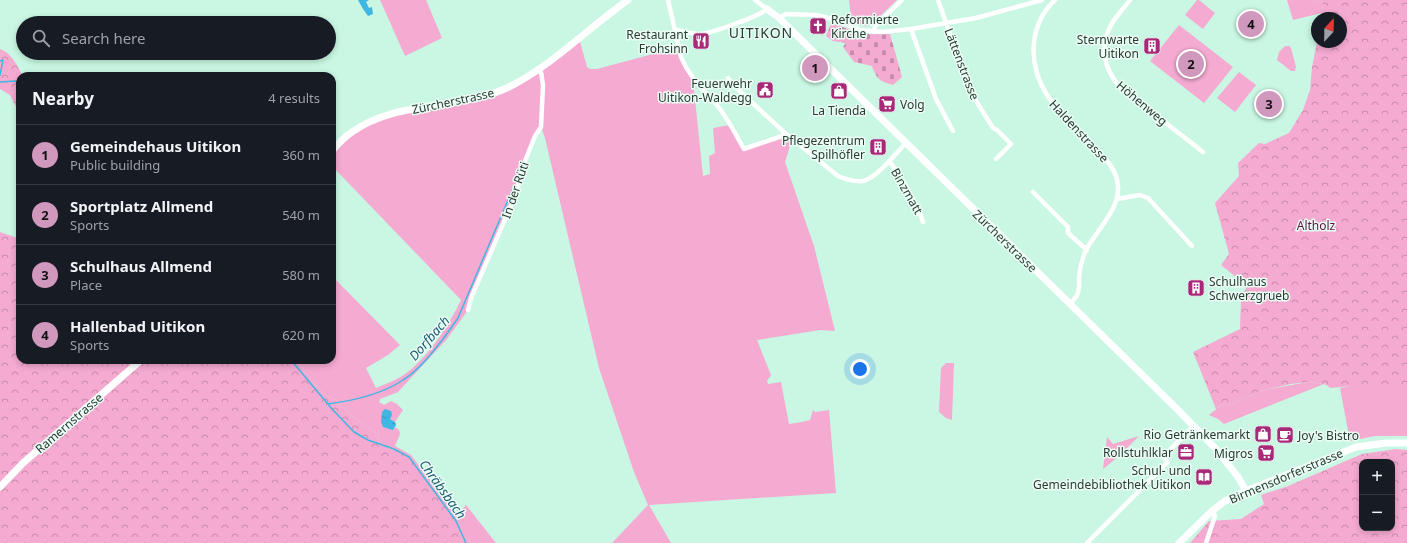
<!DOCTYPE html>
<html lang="en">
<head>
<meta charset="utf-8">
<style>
  :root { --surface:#171b24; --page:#242831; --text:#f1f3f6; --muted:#9ea1a6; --line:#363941; --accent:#d098bd }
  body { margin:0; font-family:"Noto Sans",sans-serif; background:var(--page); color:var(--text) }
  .controls { position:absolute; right:12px; bottom:12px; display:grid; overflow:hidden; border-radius:8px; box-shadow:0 2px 6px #0003 }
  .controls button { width:36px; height:36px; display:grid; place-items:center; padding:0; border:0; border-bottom:1px solid var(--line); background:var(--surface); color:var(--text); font:20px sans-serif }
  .compass { position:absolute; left:1311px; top:12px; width:36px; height:36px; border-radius:50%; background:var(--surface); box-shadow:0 2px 6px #0003; rotate:22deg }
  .you { position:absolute; left:860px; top:369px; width:14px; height:14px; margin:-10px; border:3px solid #fff; border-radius:50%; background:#1a73e8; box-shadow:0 0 0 6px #1a73e833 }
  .badge { display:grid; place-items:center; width:26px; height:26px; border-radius:50%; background:var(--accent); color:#111; font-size:13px; font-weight:700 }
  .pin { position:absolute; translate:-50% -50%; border:2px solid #fff; box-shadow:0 1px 4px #0006 }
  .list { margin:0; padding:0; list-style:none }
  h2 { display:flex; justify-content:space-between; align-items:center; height:52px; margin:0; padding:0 16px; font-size:17px }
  h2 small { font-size:13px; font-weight:400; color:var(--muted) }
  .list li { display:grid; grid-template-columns:26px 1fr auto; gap:12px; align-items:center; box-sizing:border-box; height:60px; padding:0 16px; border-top:1px solid var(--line) }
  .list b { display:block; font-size:15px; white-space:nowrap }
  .list p { margin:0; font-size:13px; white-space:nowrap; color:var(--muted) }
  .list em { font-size:13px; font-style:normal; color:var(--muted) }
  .icon { flex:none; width:22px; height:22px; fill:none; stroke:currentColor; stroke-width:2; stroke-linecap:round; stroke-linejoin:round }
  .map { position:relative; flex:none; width:1407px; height:543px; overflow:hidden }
  .search { position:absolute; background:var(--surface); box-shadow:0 2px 6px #0003; left:16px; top:16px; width:320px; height:44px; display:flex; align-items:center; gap:10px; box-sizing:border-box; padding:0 14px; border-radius:22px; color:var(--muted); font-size:15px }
  .panel { position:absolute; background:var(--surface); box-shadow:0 2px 6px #0003; left:16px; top:72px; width:320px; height:292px; border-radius:12px }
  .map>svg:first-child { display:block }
  .green { fill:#f5aad1 }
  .forest { fill:url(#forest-crowns); fill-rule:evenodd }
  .cemetery { fill:url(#cemetery-stones) }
  .water { fill:url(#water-ripples) }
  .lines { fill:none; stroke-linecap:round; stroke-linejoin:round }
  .stream { stroke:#3fb7e3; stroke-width:1.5 }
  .street { stroke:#fff; stroke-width:4.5 }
  .secondary { stroke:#fff; stroke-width:7 }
  .labels { text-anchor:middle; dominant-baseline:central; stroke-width:3; stroke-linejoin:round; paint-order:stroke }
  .poi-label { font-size:12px; fill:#293b34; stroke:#ebfdf5; text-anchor:end }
  .street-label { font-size:12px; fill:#293b34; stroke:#ebfdf5 }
  .park-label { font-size:12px; fill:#58143e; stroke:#ebfdf5 }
  .water-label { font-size:13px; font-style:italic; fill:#1b5a71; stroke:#ebfdf5 }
  .quarter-label { font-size:14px; letter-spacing:1px; fill:#293b34; stroke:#ebfdf5 }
</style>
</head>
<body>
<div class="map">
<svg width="1407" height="543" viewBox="0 0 1407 543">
  <defs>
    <pattern id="forest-crowns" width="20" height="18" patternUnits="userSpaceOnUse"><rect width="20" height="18" fill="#f5aad1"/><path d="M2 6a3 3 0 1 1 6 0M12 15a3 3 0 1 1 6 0" fill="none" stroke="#c68caa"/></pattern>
    <pattern id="cemetery-stones" width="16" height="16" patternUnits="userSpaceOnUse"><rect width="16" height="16" fill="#f5aad1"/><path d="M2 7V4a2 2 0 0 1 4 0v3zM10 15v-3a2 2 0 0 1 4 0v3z" fill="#c68caa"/></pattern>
    <pattern id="water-ripples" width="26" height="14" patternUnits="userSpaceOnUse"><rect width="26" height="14" fill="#3fb7e3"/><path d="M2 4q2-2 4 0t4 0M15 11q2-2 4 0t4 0" fill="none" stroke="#3596b9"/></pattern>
  </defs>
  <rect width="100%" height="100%" fill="#c9f7e3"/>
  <!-- green -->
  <path class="green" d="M380 0H426L442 38 405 56Z
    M849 0H897L872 24 866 26 850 21 851 17Z
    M1197 0H1199L1215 13 1203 29 1185 15Z
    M1287 0H1315L1323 4 1322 13 1293 20Z
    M1179 25 1233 67 1204 103 1150 61Z
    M579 38 587 67 590 69H597L679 47 693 80 703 176 710 174 709 156 715 153 713 128 730 125 744 148 785 133 792 139 785 162 814 246 835 331 820 330 757 340 771 375 767 381 768 384 781 382 789 424 802 422 810 420 813 410 815 412 829 410 836 493 649 505 671 543H612L648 505 634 472 599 368 545 138 541 127 519 176 518 187 468 310 447 339 398 392 380 399 379 402 384 405 391 401 397 404 403 410 395 422 390 419 385 409 393 430 395 427 399 430 400 434 395 446 411 455 457 515 466 505 496 543H466L456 521 394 449 378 444 379 435 349 414 335 399 329 397 322 392 296 360H332V276L400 345 388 355 366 368 376 388C385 384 394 381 402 376 426 361 449 325 461 300L332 166V151L374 119 479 98 510 86Z
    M1285 46H1289L1291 48 1296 67 1295 71H1291L1277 60 1279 52Z
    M1239 72 1256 85 1235 112 1217 98Z
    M946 363H954L952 420 946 418 939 412 941 368Z
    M1308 382 1324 384 1224 424 1218 419 1209 415 1224 403 1227 406 1264 390Z
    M1350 386H1407V436H1375L1350 441 1340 388Z
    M1139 436 1118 457 1103 469 1107 437 1113 444Z"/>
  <!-- forest -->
  <path class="forest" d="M1315 0H1407V386H1350L1331 388 1324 384 1308 382 1291 384 1264 390 1227 406 1224 403 1216 409 1193 352 1240 329 1241 300 1247 286 1221 265 1229 254 1215 203 1239 176 1238 163 1259 143 1265 144 1289 133 1303 110 1310 90 1312 67 1317 42H1341V18H1321L1323 4Z
    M0 49C12 53 17 66 23 76H20V115L10 95 0 89Z
    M0 232 20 239V360H296L322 392 329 397 335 399 349 414 379 435 378 444 403 453 414 463 456 521 466 543H0Z
    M1396 449 1407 450V543H1190L1209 521 1241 519 1264 504 1261 495 1288 486 1362 454ZM1362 462H1392V528H1362Z"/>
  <!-- cemetery -->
  <path class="cemetery" d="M831 24H835L861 34H890L902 77 893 85C880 81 877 80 872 66L854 62 843 47 846 43 833 41 826 36Z"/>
  <!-- water -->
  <path class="water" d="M358 0H369L366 2 369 8 372 7 373 14 368 16 363 9Z
    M385 409 391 411 392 415 390 419 395 422 396 425 393 430 383 427 381 422 382 412Z"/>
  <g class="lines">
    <!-- stream -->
    <path class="stream" d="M0 61 3 60 0 75
      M0 82 16 81 20 91
      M291 360 332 409 354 432 368 440 394 449 409 457 456 521 466 543
      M327 404C352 401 382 394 403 380 422 369 445 337 458 318L514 186"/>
    <!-- street -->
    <path class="street" d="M668 0 681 57C690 79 706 92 720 109 729 121 736 135 744 149L782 136 785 133
      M938 0 965 77 973 96 993 128 997 130 1011 144 996 159
      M1055 0C1043 11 1036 26 1034 42 1029 90 1065 117 1095 148 1106 159 1117 170 1118 186 1120 209 1096 231 1086 250 1082 259 1080 267 1079 277 1079 282 1080 289 1077 295 1076 298 1072 301 1070 304
      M1130 0C1124 8 1116 16 1111 25 1099 47 1104 70 1121 88L1203 152
      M779 18 786 14 816 15 832 19 860 30 883 32 911 29 976 18 1042 0
      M911 29 936 99 953 131
      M676 30C684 31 692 34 700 34 712 33 760 16 767 9L755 0
      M874 32 875 26 902 0
      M728 78 732 84 785 133 838 176C845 179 855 182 863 181 878 177 895 154 906 143
      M889 161C900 174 918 205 923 222
      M1033 192 1068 227V233L1087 250
      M1117 199 1140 195 1148 198 1192 246
      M468 310 471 298 512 203 518 187 519 176 535 136 541 127 543 85 541 72 538 68
      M1087 543 1168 462 1163 457 1193 426
      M1206 543 1215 516 1212 511"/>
    <!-- secondary -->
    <path class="secondary" d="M767 9 779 18 1175 407 1216 449 1238 477 1246 491
      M332 151C338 144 344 137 352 132 398 99 461 111 511 86 554 64 589 27 628 0
      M0 487 23 463 141 360
      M1179 543 1212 511 1225 501 1246 491 1356 447 1386 443H1407"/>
  </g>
  <!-- icons -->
  <defs>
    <symbol id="church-square" viewBox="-11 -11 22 22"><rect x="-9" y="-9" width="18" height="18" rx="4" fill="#a82978" stroke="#ebfdf5"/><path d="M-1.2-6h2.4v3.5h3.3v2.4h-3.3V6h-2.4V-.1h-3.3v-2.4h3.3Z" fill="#fff"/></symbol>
    <symbol id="restaurant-square" viewBox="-11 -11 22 22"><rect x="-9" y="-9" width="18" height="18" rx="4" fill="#a82978" stroke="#ebfdf5"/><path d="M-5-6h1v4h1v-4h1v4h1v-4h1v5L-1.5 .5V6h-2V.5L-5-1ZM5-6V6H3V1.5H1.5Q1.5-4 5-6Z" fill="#fff"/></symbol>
    <symbol id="building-square" viewBox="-11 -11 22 22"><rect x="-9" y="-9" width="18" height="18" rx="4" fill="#a82978" stroke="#ebfdf5"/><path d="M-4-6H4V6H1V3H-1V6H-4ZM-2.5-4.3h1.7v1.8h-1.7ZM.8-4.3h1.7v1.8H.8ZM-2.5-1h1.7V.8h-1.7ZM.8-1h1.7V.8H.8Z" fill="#fff"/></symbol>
    <symbol id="civic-square" viewBox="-11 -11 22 22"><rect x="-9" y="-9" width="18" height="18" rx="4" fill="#a82978" stroke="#ebfdf5"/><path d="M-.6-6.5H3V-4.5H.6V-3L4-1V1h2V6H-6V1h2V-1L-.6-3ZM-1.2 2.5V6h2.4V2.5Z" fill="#fff"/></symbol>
    <symbol id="shop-square" viewBox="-11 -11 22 22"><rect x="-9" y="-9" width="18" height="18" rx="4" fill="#a82978" stroke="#ebfdf5"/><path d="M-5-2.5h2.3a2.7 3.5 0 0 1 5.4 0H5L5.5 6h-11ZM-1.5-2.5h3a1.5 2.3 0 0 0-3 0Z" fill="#fff"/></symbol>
    <symbol id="supermarket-square" viewBox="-11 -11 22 22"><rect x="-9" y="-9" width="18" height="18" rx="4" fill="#a82978" stroke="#ebfdf5"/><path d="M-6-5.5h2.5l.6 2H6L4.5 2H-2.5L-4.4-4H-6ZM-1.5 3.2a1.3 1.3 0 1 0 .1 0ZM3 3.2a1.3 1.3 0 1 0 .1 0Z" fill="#fff"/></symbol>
    <symbol id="cafe-square" viewBox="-11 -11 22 22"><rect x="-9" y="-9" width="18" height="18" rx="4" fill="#a82978" stroke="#ebfdf5"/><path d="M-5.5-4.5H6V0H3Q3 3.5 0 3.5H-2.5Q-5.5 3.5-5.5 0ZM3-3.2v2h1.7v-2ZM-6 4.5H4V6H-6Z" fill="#fff"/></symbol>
    <symbol id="office-square" viewBox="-11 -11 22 22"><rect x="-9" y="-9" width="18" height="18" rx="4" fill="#a82978" stroke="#ebfdf5"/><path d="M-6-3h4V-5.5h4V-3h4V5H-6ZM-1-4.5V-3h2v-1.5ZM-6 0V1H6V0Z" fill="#fff"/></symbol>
    <symbol id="library-square" viewBox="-11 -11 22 22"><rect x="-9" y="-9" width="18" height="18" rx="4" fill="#a82978" stroke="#ebfdf5"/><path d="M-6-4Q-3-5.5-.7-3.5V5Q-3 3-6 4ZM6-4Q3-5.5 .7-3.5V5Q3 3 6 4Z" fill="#fff"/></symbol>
  </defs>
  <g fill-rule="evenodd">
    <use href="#church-square" x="808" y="16" width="20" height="20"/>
    <use href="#restaurant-square" x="691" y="31" width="20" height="20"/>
    <use href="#building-square" x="1142" y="36" width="20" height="20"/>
    <use href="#civic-square" x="755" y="80" width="20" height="20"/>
    <use href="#shop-square" x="829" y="81" width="20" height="20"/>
    <use href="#supermarket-square" x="877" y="94" width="20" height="20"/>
    <use href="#building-square" x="868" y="137" width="20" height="20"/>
    <use href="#building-square" x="1186" y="278" width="20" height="20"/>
    <use href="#shop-square" x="1253" y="424" width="20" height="20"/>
    <use href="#cafe-square" x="1275" y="425" width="20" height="20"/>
    <use href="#office-square" x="1176" y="442" width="20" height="20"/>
    <use href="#supermarket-square" x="1256" y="443" width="20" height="20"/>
    <use href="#library-square" x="1194" y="467" width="20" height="20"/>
  </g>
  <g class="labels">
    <!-- poi labels -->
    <g class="poi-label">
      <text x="831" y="19" text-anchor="start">Reformierte<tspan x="831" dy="14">Kirche</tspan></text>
      <text x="688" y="34">Restaurant<tspan x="688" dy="14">Frohsinn</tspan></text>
      <text x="1139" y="39">Sternwarte<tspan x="1139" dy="14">Uitikon</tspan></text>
      <text x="752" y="83">Feuerwehr<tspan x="752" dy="14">Uitikon-Waldegg</tspan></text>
      <text x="900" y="104" text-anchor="start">Volg</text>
      <text x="839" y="110" text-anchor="middle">La Tienda</text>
      <text x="865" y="140">Pflegezentrum<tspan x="865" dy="14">Spilhöfler</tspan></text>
      <text x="1209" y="281" text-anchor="start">Schulhaus<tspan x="1209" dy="14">Schwerzgrueb</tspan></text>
      <text x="1250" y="434">Rio Getränkemarkt</text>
      <text x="1298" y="435" text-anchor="start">Joy's Bistro</text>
      <text x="1173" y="452">Rollstuhlklar</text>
      <text x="1253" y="453">Migros</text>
      <text x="1191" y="470">Schul- und<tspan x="1191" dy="14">Gemeindebibliothek Uitikon</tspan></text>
    </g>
    <!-- street labels -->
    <g class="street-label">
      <text transform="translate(962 64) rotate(69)">Lättenstrasse</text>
      <text transform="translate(453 101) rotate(-12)">Zürcherstrasse</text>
      <text transform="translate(1142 103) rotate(40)">Höhenweg</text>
      <text transform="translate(1079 131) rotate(47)">Haldenstrasse</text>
      <text transform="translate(515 190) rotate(-71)">In der Rüti</text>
      <text transform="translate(907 191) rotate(60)">Binzmatt</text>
      <text transform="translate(1005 241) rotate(44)">Zürcherstrasse</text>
      <text transform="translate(69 423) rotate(-41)">Ramernstrasse</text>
      <text transform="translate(1286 476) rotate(-23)">Birmensdorferstrasse</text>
    </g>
    <!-- park labels -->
    <g class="park-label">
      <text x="1316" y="225">Altholz</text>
    </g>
    <!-- water labels -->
    <g class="water-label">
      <text transform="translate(429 338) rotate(-49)">Dorfbach</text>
      <text transform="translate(443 489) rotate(54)">Chräbsbach</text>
    </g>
    <!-- quarter labels -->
    <g class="quarter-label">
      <text x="761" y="32">UITIKON</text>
    </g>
  </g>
</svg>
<div class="controls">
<button>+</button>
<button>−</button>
</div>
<svg class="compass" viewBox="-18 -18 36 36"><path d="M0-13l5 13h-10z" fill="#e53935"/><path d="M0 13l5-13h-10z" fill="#9ea1a6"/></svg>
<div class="you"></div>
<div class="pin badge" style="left:815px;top:68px">1</div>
<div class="pin badge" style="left:1191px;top:64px">2</div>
<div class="pin badge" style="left:1269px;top:104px">3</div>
<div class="pin badge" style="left:1251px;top:24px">4</div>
<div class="search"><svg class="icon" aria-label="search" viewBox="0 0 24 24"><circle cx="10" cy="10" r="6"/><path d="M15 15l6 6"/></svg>Search here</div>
<section class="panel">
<h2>Nearby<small>4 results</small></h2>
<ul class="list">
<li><span class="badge">1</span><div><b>Gemeindehaus Uitikon</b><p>Public building</p></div><em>360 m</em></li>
<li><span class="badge">2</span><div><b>Sportplatz Allmend</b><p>Sports</p></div><em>540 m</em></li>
<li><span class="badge">3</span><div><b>Schulhaus Allmend</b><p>Place</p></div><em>580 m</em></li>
<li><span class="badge">4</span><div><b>Hallenbad Uitikon</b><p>Sports</p></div><em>620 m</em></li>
</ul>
</section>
</div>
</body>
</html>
